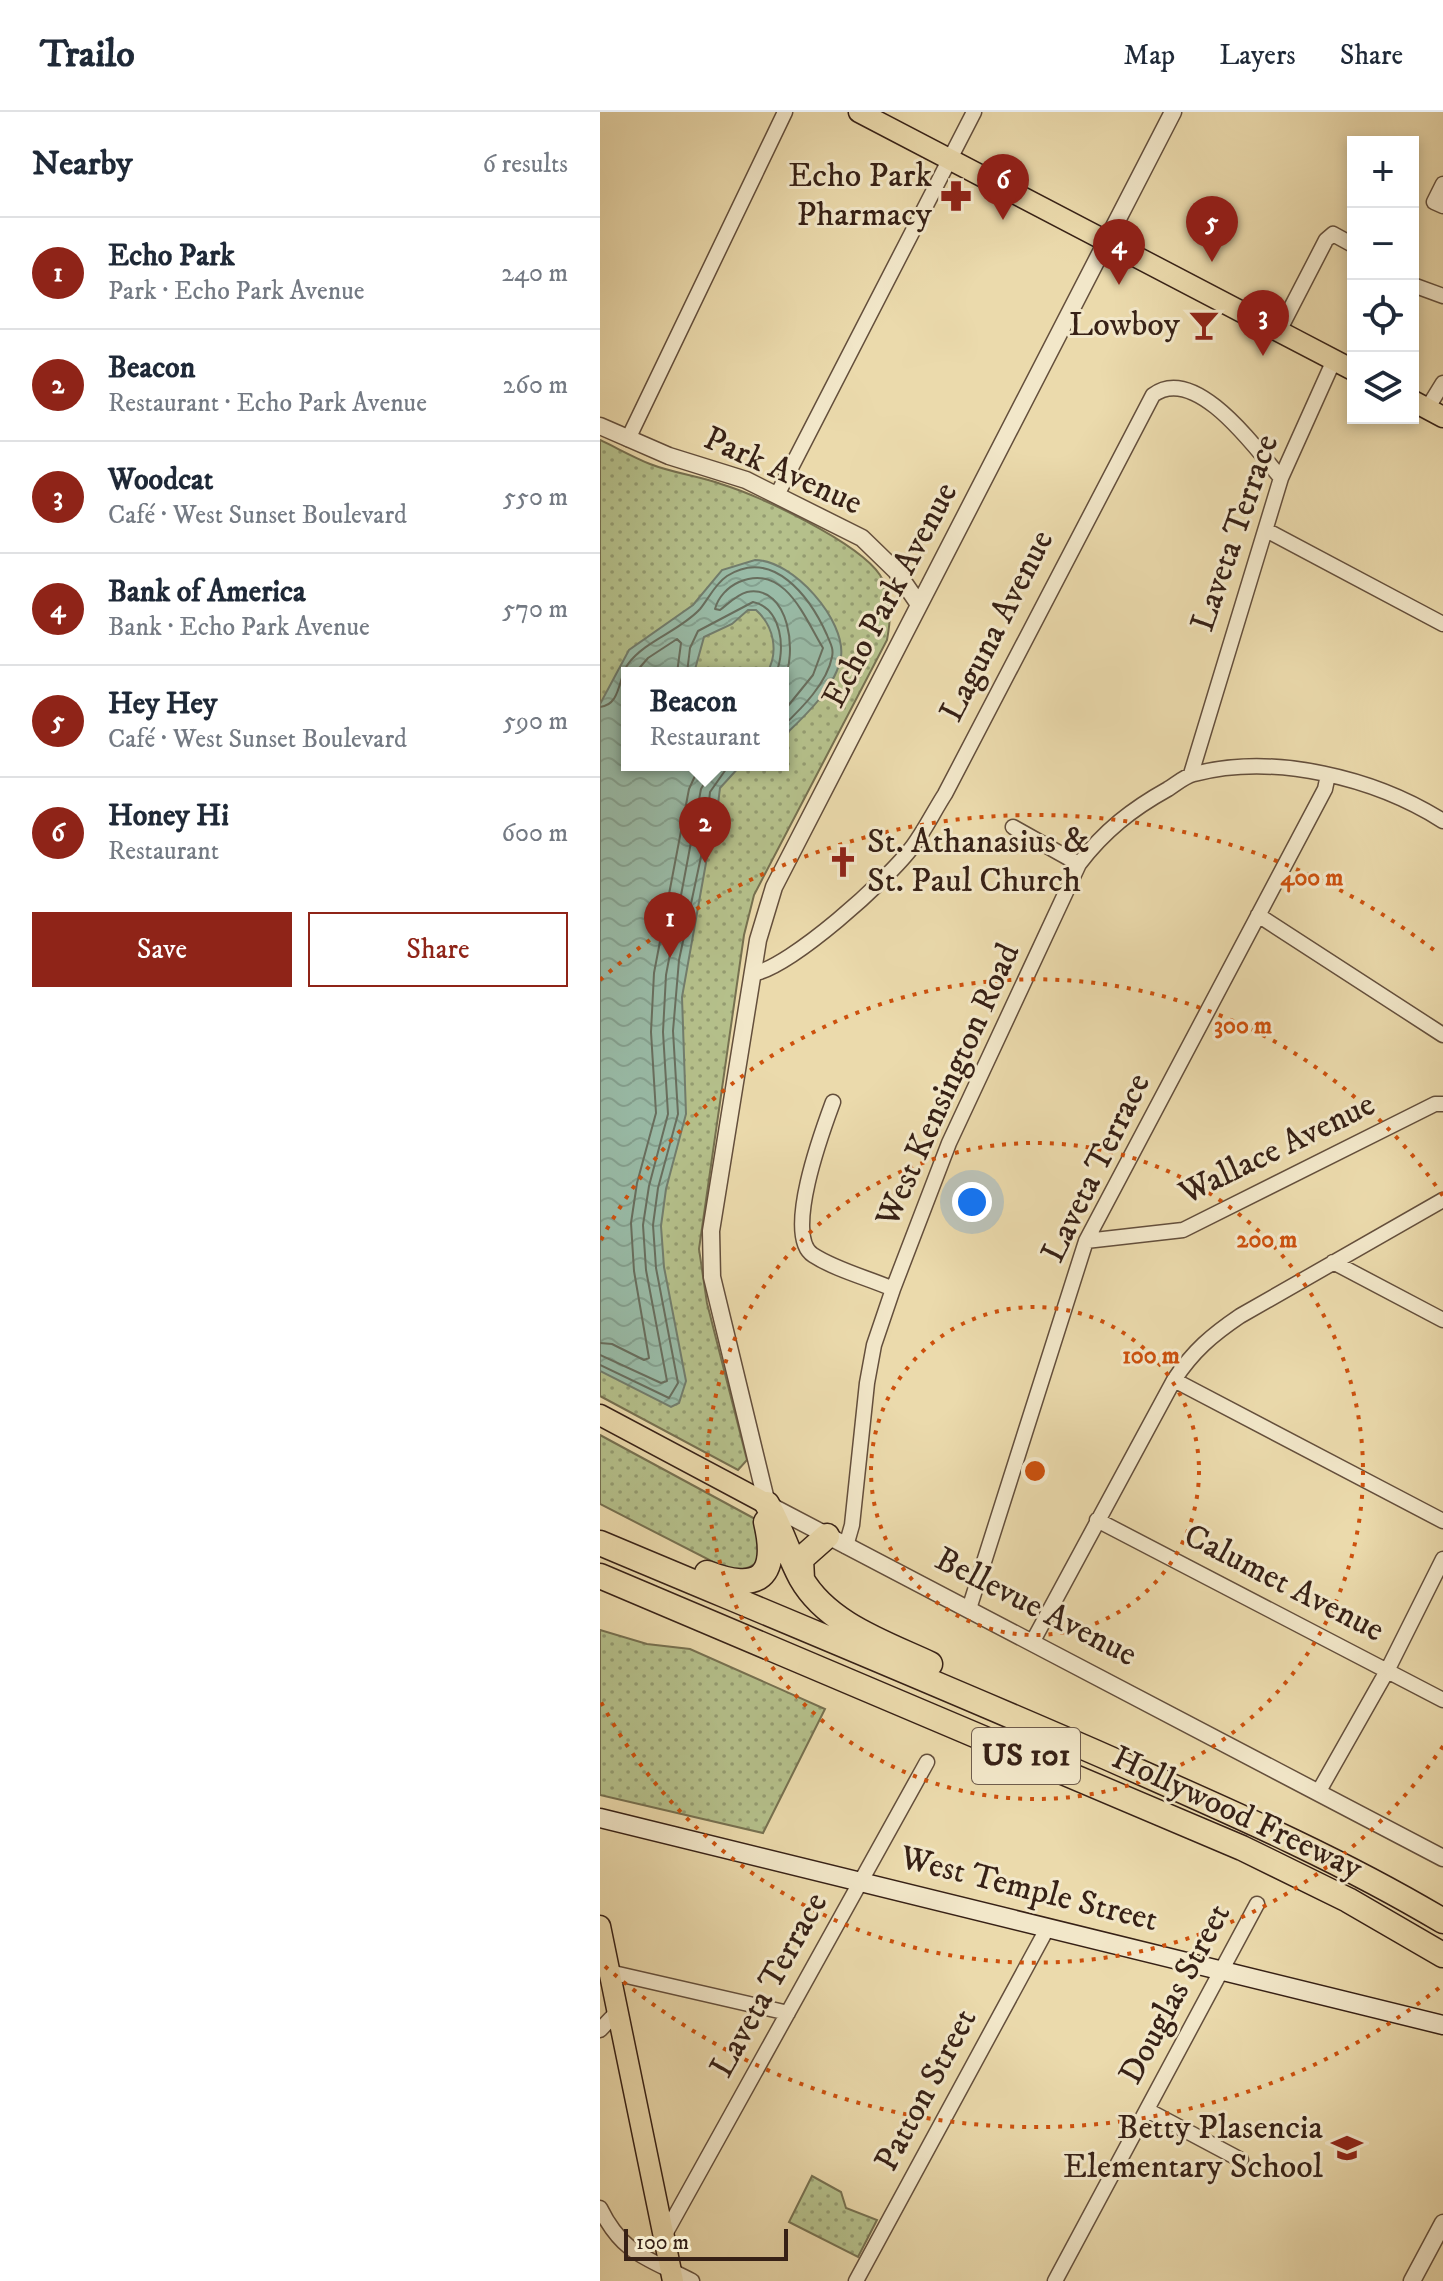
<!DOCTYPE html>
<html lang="en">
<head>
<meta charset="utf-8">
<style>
  :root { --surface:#fff; --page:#f6f6f7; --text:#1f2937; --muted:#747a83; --line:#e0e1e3; --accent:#8f2418 }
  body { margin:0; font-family:"IM FELL DW Pica",serif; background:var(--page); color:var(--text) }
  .controls { position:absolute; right:24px; top:24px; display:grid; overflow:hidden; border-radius:0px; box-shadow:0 4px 12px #0003 }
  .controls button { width:72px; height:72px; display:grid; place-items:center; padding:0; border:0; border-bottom:2px solid var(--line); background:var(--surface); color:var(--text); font:40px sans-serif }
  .scale { position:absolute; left:24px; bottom:20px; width:164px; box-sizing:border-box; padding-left:8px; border:4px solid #372116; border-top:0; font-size:22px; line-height:28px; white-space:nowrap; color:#372116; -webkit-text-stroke:6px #f2e7c9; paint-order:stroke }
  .you { position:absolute; left:372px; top:1090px; width:28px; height:28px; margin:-20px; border:6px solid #fff; border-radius:50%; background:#1a73e8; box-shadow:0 0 0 12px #1a73e833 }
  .badge { display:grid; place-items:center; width:52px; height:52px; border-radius:50%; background:var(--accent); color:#fff; font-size:26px; font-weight:700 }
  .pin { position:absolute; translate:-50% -66px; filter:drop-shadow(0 2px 4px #0008) }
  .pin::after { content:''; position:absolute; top:42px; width:28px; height:24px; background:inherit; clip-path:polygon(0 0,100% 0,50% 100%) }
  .popup { position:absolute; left:21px; top:555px; width:168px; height:104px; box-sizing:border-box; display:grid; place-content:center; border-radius:0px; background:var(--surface); filter:drop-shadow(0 2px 6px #0005); font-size:26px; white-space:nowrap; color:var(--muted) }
  .popup b { font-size:30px; color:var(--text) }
  .popup::after { content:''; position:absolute; left:50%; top:100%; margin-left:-16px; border:16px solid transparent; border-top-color:var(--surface) }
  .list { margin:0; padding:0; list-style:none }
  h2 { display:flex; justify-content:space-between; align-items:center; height:104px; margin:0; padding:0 32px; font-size:34px }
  h2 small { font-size:26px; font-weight:400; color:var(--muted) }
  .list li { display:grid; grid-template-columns:52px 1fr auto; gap:24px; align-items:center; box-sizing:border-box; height:112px; padding:0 32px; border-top:2px solid var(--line) }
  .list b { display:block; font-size:30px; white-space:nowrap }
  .list p { margin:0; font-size:26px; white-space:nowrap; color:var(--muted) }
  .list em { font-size:26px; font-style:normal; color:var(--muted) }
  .actions { display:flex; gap:16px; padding:24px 32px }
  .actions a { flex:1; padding:18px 0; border:2px solid var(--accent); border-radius:0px; text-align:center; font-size:28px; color:var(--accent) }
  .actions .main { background:var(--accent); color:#fff }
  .icon { flex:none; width:44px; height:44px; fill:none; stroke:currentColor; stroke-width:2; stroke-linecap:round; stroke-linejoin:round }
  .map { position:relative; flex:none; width:843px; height:2169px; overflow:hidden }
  header { display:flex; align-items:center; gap:48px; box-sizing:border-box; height:112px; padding:0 40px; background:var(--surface); border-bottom:2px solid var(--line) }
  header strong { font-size:38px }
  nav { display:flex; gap:44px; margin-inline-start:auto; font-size:28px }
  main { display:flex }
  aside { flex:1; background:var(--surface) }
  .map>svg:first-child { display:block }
  .park { fill:url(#park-dots); stroke:#767050; stroke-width:2; fill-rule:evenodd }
  .water { fill:url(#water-waves); stroke:#727d6d; stroke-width:2 }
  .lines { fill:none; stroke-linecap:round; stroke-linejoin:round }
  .shore { stroke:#686e5e; stroke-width:2 }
  .minor-casing { stroke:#644f3c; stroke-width:17 }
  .tertiary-casing { stroke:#644f3c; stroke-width:19 }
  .secondary-casing { stroke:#372116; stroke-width:21 }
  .primary-casing { stroke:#372116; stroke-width:23 }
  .motorway-casing { stroke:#372116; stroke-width:27 }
  .minor { stroke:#f2e7c9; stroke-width:14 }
  .tertiary { stroke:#f2e7c9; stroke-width:16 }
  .secondary { stroke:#f2e7c9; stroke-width:18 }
  .primary { stroke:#ebdaac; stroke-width:20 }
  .motorway { stroke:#ebdaac; stroke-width:24 }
  .ring { fill:none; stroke:#cd510e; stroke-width:4; stroke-dasharray:4 8 }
  .labels { text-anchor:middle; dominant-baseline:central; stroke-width:6; stroke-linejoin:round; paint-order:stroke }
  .shield { fill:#f2e7c9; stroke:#6f5c4c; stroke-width:2 }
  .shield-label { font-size:32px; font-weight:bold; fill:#372116 }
  .poi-label { font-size:34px; fill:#372116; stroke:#f2e7c9; text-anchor:end }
  .street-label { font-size:34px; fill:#372116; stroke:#f2e7c9 }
  .centre { fill:#cd510e; stroke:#f2e7c9; stroke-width:4 }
  .ring-label { font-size:24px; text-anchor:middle; font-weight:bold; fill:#cd510e; stroke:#f2e7c9; stroke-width:6; stroke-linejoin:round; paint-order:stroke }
</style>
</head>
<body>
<header>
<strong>Trailo</strong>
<nav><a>Map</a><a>Layers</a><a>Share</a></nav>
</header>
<main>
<aside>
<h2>Nearby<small>6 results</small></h2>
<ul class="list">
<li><span class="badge">1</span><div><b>Echo Park</b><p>Park · Echo Park Avenue</p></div><em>240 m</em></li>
<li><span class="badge">2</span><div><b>Beacon</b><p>Restaurant · Echo Park Avenue</p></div><em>260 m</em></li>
<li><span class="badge">3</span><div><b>Woodcat</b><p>Café · West Sunset Boulevard</p></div><em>550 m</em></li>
<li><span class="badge">4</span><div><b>Bank of America</b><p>Bank · Echo Park Avenue</p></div><em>570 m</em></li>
<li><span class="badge">5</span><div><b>Hey Hey</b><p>Café · West Sunset Boulevard</p></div><em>590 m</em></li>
<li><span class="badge">6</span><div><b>Honey Hi</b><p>Restaurant</p></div><em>600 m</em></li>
</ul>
<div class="actions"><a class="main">Save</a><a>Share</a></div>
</aside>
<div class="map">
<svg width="843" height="2169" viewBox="0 0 843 2169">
  <defs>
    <pattern id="park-dots" width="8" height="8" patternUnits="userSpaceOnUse" patternTransform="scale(2)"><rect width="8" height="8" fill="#b5c08b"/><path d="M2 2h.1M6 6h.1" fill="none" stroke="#949c71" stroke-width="1.8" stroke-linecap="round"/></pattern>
    <pattern id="water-waves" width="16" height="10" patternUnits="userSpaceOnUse" patternTransform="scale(2)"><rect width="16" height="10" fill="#99bba7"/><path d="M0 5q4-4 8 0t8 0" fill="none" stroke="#84a08f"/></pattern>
  </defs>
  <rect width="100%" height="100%" fill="#ebdaac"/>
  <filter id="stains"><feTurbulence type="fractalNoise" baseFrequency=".0025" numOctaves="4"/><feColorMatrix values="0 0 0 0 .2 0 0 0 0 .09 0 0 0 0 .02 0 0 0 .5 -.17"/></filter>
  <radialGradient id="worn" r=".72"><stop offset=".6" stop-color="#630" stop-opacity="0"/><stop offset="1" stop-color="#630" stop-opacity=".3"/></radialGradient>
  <!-- park -->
  <path class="park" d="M0 328C17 336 33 345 50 352 73 361 98 364 121 372 160 384 258 430 280 463 293 483 291 506 287 528L154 783 144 823 99 1137 107 1191 147 1348 138 1358 0 1284ZM27 561H183V653H27Z
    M0 1323 157 1408 161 1445C150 1459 142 1458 125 1456L0 1392Z
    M0 1518 47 1532 90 1537 225 1597 163 1721 0 1683Z
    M212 2064 241 2080 246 2096 277 2108 258 2145 189 2110Z"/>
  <!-- water -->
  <path class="water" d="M155 448C193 448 246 508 241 545 236 574 207 602 187 621L183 624V561H167C179 540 174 514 156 498H148L132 512 104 525 94 561H27V653H141L120 676 113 733 109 734 82 885 86 1002 66 1077 61 1114 64 1155 86 1269 79 1291 71 1295 0 1259V592L29 538 93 493 122 458Z"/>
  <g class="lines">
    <!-- shore -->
    <path class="shore" d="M35 561 48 546 77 527 81 531 77 561
      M87 561 90 536 98 519 153 490C182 496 186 538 176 561
      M183 570C198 543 190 472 147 480 136 483 128 492 120 498L115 497C118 485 128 475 139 470 185 450 205 507 223 536L213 563 183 600
      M0 595C21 593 18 566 28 552 46 528 80 519 100 497 109 486 115 472 127 464 173 435 210 485 227 523 230 531 234 536 232 545 227 571 202 596 183 614
      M0 1231 12 1232 44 1248 49 1246 34 1159 31 1111 37 1071 56 1001 51 920 54 861 89 677 100 653
      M0 1243 61 1271 67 1269 46 1158 43 1113 49 1074 68 1002 63 920 66 863 101 677 115 653
      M0 1253 69 1286 78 1271 56 1156 53 1113 58 1076 78 1002 73 919 79 848 105 726 110 680 129 653"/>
    <defs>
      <path id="minor" d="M843 72 834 90 843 94
        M813 173 843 184
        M679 219 726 128 733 122 753 133
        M827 297 843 271
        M28 327 185 0
        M177 383 374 0
        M666 418 843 512
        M591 662 681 366 734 248
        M413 715 479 752
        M658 803 843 923
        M152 862C190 856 289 767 313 734 325 718 334 699 345 682L553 283C596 251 657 338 681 366
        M233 990C223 1017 183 1124 213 1143 236 1158 268 1166 293 1177
        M486 1129 583 1118 835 992H843
        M733 1150 843 1208
        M574 1268 843 1409
        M497 1408 843 1588
        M246 1434 252 1413 267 1271 274 1233 293 1177 349 1031 479 752C504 719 532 697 568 677 576 672 585 664 594 662 675 641 775 666 843 709
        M369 1497 486 1129 725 677 728 663
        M433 1529 574 1268C593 1239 612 1223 640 1204L843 1088
        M719 1679 787 1559 843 1447
        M5 1859 188 1901
        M0 1918 17 1900
        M547 1998 641 2048
        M0 2096C23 2143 48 2146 92 2169
        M64 2124 327 1650
        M256 2169 448 1815
        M455 2169 657 1792"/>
      <path id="tertiary" d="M573 0 174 775 158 828 111 1119 112 1165 167 1392 843 1746
        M0 314 69 344 146 368 262 426 296 459 318 491
        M812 2169 843 2111"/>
      <path id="secondary" d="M0 1706 843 1913"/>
      <path id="primary" d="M259 0 753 258
        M813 289 843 305
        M0 1303 167 1392
        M0 1814 73 2169"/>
      <path id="motorway" d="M167 1392C181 1416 188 1442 201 1466 227 1512 285 1531 330 1552
        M0 1431C169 1502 339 1572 506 1645 621 1696 736 1745 843 1809
        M107 1461C159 1481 179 1465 166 1410
        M0 1464 642 1736 748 1788 843 1843
        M202 1467 201 1447 227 1424"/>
    </defs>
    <!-- minor casing -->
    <use href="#minor" class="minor-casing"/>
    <!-- tertiary casing -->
    <use href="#tertiary" class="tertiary-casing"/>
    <!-- secondary casing -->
    <use href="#secondary" class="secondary-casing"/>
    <!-- primary casing -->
    <use href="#primary" class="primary-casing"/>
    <!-- motorway casing -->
    <use href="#motorway" class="motorway-casing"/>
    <!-- minor -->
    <use href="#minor" class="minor"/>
    <!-- tertiary -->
    <use href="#tertiary" class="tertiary"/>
    <!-- secondary -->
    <use href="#secondary" class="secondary"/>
    <!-- primary -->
    <use href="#primary" class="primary"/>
    <!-- motorway -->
    <use href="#motorway" class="motorway"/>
  </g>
  <!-- distance rings -->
  <g class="ring">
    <circle cx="435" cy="1359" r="164"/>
    <circle cx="435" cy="1359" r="328"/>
    <path d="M843 1634A492 492 0 0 1 1 1590M1 1128A492 492 0 0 1 843 1084"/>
    <path d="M839 1876A656 656 0 0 1 0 1850M0 868A656 656 0 0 1 839 842"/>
  </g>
  <!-- icons -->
  <defs>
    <symbol id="pharmacy-bare" viewBox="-9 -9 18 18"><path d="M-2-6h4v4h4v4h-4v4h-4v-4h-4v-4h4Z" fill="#8f2418" stroke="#f2e7c9" stroke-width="2.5" paint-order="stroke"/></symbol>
    <symbol id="bar-bare" viewBox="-9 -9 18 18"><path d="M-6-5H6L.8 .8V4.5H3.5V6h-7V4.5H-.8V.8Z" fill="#8f2418" stroke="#f2e7c9" stroke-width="2.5" paint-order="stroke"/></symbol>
    <symbol id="church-bare" viewBox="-9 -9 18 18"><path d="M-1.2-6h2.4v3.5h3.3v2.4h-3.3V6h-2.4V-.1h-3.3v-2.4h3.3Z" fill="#8f2418" stroke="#f2e7c9" stroke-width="2.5" paint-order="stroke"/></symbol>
    <symbol id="school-bare" viewBox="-9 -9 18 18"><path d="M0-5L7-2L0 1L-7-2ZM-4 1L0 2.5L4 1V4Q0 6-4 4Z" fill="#8f2418" stroke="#f2e7c9" stroke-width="2.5" paint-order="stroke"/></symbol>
  </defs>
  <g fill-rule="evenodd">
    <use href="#pharmacy-bare" x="334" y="62" width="44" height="44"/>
    <use href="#bar-bare" x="582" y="191" width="44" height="44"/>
    <use href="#church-bare" x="221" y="728" width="44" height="44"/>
    <use href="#school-bare" x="725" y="2014" width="44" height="44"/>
  </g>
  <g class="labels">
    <!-- shield labels -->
    <rect class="shield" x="372" y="1616" width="108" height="56" rx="6"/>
    <g class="shield-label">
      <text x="426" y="1644">US 101</text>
    </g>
    <!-- poi labels -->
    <g class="poi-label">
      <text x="332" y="64">Echo Park<tspan x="332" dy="39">Pharmacy</tspan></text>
      <text x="580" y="213">Lowboy</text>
      <text x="267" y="730" text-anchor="start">St. Athanasius &amp;<tspan x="267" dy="39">St. Paul Church</tspan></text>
      <text x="723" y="2016">Betty Plasencia<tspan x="723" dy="39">Elementary School</tspan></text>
    </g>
    <!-- street labels -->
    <g class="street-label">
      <text transform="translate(183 359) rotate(24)">Park Avenue</text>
      <text transform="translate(635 421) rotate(-71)">Laveta Terrace</text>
      <text transform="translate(290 483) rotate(-62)">Echo Park Avenue</text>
      <text transform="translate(397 514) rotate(-63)">Laguna Avenue</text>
      <text transform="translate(348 973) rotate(-66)">West Kensington Road</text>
      <text transform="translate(677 1037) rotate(-26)">Wallace Avenue</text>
      <text transform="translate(496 1056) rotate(-64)">Laveta Terrace</text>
      <text transform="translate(684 1471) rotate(27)">Calumet Avenue</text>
      <text transform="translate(436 1495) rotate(27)">Bellevue Avenue</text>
      <text transform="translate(637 1701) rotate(25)">Hollywood Freeway</text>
      <text transform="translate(429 1777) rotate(14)">West Temple Street</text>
      <text transform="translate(169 1873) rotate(-61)">Laveta Terrace</text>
      <text transform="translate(575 1882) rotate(-62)">Douglas Street</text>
      <text transform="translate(326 1978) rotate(-62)">Patton Street</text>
    </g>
  </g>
  <circle cx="435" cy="1359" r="12" class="centre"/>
  <g class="ring-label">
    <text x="712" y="773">400 m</text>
    <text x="643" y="921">300 m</text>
    <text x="667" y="1135">200 m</text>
    <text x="551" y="1251">100 m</text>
  </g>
  <rect width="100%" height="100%" filter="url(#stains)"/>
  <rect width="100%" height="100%" fill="url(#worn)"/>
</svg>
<div class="controls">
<button>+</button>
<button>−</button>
<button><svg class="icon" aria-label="locate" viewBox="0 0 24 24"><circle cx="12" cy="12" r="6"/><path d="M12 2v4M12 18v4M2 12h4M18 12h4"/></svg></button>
<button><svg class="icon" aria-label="layers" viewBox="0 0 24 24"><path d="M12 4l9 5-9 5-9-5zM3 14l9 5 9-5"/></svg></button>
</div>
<div class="scale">100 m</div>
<div class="you"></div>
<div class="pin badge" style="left:70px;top:846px">1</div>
<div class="pin badge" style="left:105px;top:751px">2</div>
<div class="popup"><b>Beacon</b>Restaurant</div>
<div class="pin badge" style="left:663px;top:244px">3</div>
<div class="pin badge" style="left:519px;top:173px">4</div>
<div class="pin badge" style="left:612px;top:150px">5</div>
<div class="pin badge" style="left:403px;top:108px">6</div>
</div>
</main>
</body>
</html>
